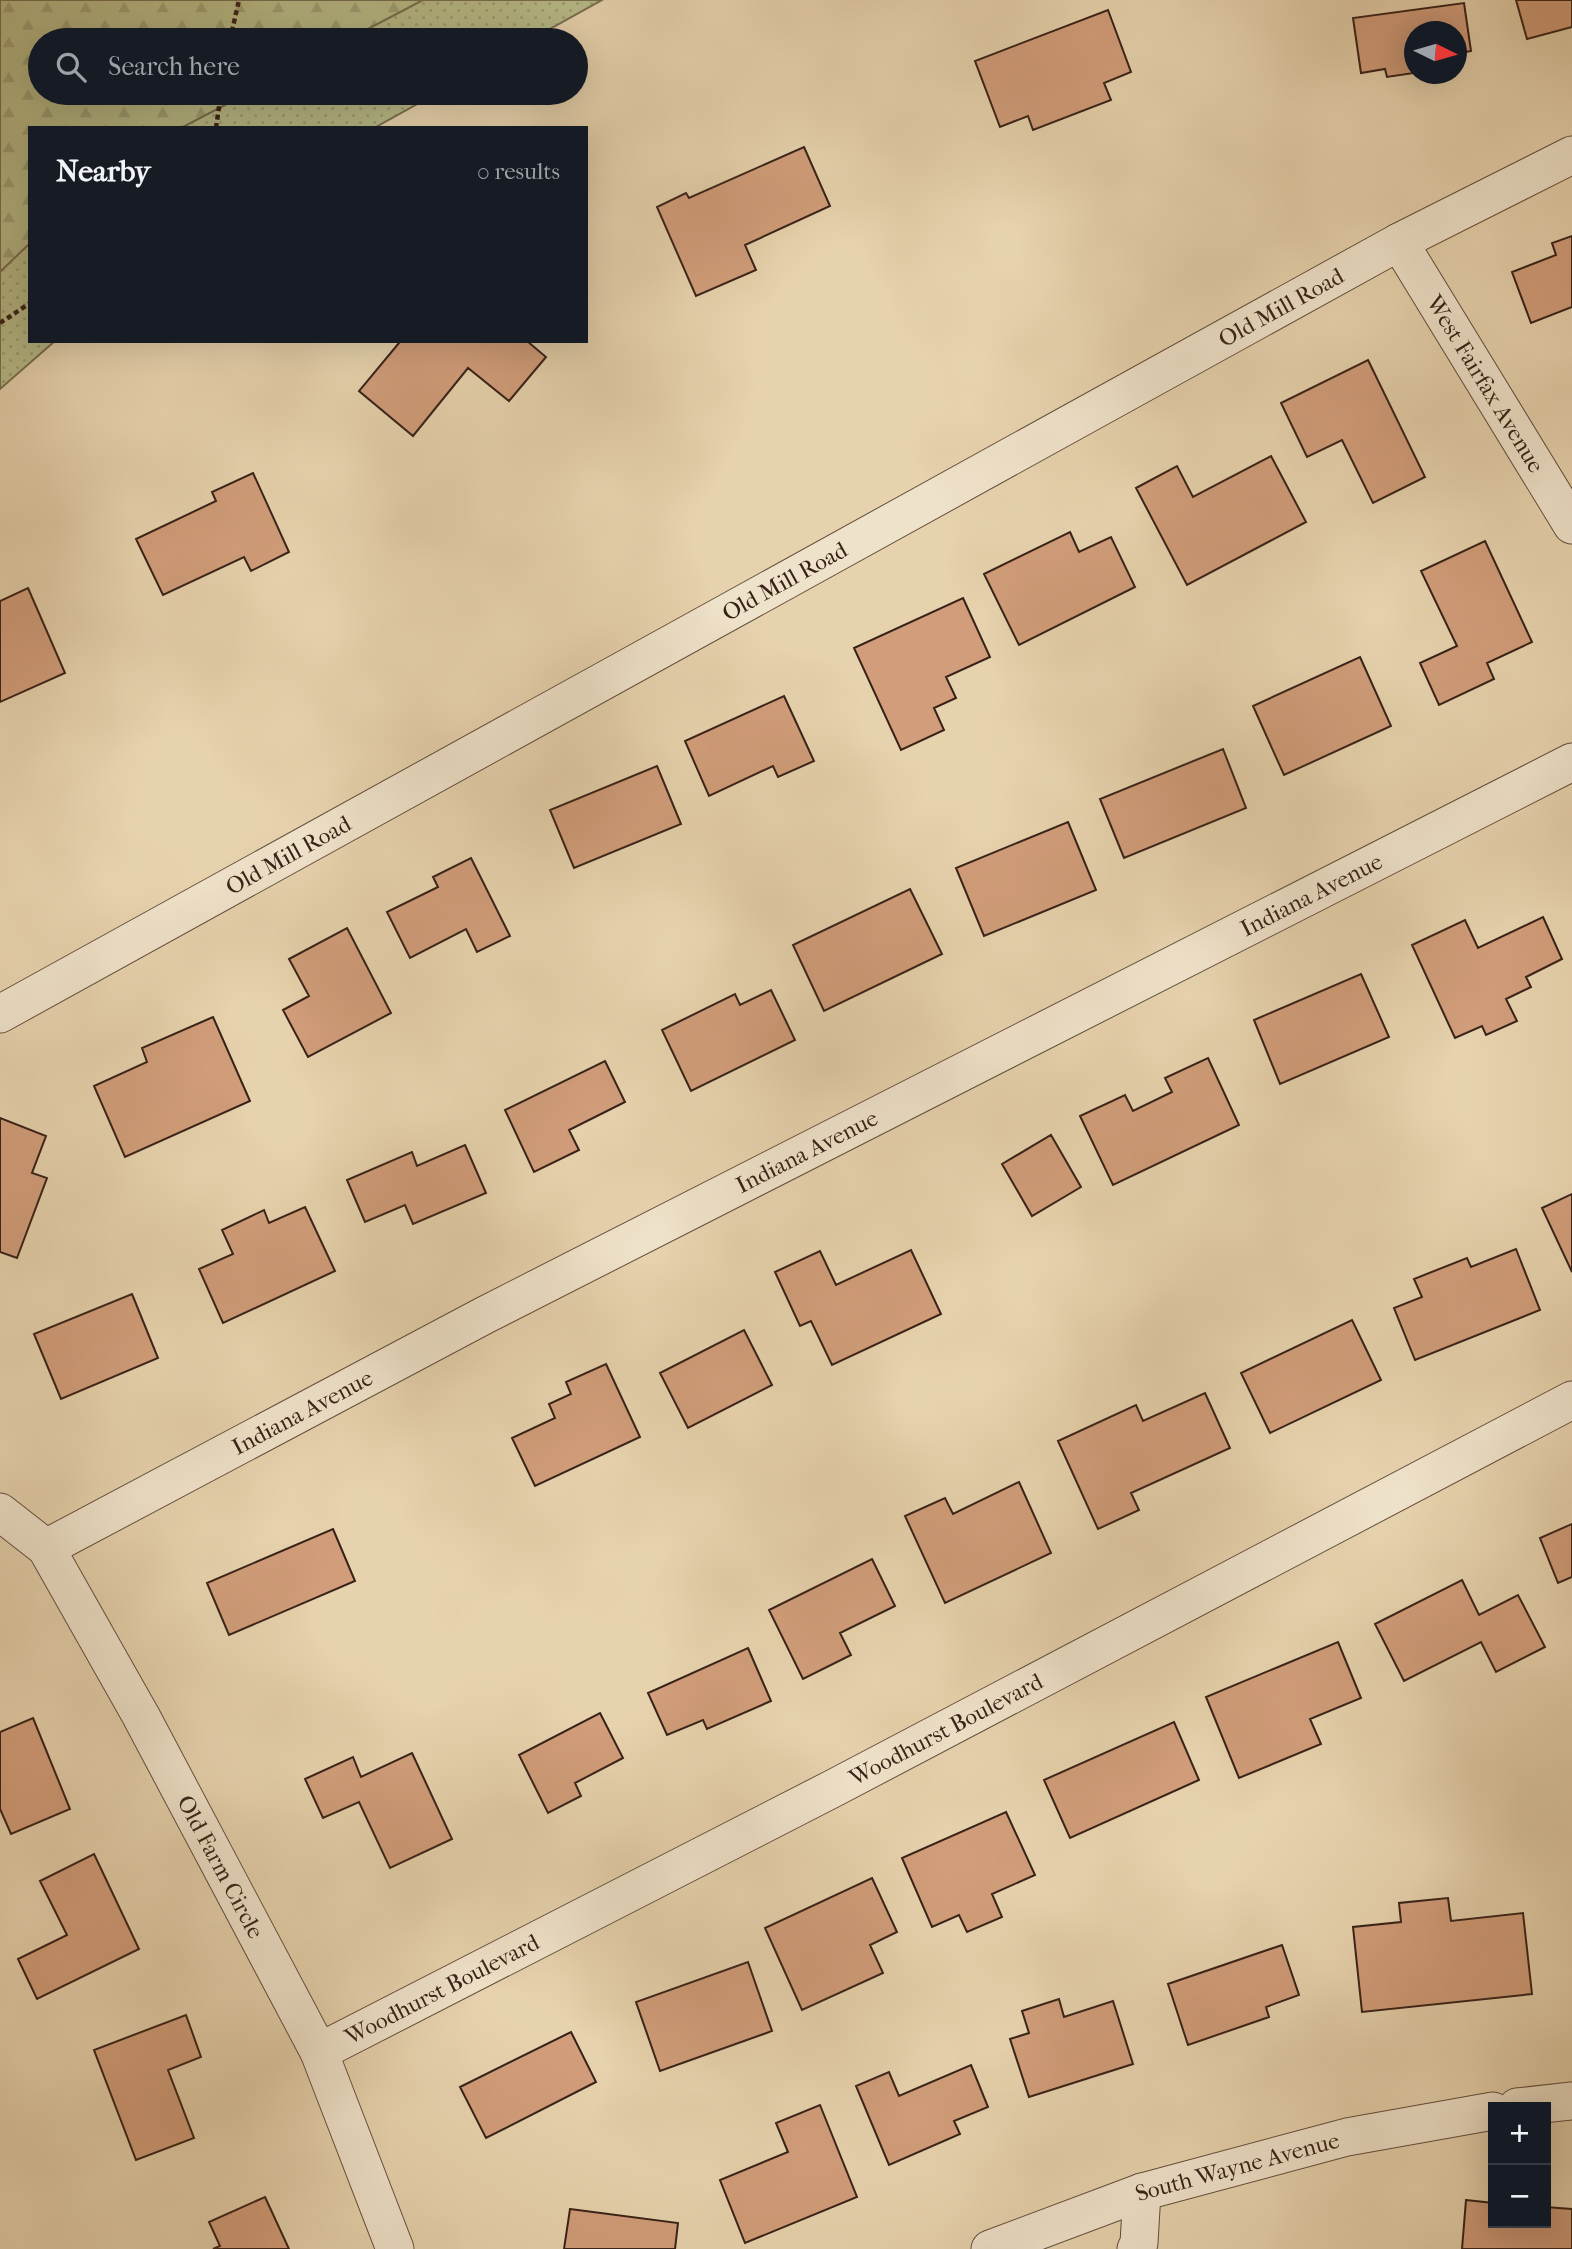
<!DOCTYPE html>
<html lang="en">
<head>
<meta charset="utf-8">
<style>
  :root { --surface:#171b24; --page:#20242c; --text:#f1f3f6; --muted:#9ea1a6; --line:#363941 }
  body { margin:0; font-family:"IM FELL French Canon",serif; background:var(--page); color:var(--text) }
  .controls { position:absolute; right:21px; bottom:21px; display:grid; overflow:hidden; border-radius:0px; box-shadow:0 7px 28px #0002 }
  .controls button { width:63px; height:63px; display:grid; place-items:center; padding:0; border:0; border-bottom:2px solid var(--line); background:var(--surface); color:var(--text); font:35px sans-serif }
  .compass { position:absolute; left:1404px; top:21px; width:63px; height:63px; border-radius:50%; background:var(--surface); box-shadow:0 7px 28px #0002; rotate:95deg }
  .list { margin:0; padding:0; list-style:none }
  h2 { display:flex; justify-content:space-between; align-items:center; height:91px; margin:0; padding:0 28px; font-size:30px }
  h2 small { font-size:23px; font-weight:400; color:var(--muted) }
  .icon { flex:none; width:38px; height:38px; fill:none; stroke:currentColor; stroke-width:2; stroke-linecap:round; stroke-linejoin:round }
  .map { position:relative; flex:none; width:1572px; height:2249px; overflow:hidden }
  .search { position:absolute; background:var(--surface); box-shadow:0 7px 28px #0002; left:28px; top:28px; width:560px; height:77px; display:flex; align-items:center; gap:18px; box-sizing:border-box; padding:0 24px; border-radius:38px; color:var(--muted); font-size:26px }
  .panel { position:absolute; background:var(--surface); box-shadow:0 7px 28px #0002; left:28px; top:126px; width:560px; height:217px; border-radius:0px }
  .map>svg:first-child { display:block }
  .green { fill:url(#green-dots); stroke:#786e50; stroke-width:2 }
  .forest { fill:url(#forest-firs); stroke:#786e50; stroke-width:2 }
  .building { fill:#d19d7a; stroke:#382218; stroke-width:2 }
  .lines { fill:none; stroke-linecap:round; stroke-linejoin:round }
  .street-casing { stroke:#644e3d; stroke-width:39 }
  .path { stroke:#382218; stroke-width:4.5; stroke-dasharray:5 3.5; stroke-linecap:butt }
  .street { stroke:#efe2ca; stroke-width:37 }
  .labels { text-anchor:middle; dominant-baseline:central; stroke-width:6; stroke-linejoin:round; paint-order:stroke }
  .street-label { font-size:23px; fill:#382218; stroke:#efe2ca }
</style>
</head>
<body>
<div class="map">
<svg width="1572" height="2249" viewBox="0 0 1572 2249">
  <defs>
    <pattern id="green-dots" width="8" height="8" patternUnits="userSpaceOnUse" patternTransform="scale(1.75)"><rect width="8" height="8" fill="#b7bb89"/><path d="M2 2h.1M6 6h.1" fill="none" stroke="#9ea076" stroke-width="1.8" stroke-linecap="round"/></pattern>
    <pattern id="forest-firs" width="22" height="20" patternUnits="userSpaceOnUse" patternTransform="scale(1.75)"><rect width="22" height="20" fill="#b7bb89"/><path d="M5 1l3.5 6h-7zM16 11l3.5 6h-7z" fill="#9ea076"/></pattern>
  </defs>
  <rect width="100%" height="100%" fill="#e6d2ad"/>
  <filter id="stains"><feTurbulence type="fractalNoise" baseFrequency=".00286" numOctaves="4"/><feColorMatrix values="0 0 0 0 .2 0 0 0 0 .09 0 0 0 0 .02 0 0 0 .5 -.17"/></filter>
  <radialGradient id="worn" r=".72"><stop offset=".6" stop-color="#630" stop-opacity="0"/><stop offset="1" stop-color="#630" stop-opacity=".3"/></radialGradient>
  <!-- green -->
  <path class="green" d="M0 0H602L530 40H40V93H437L374 128H30V341H55L0 389Z"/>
  <!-- forest -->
  <path class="forest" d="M0 0H423L347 40H40V93H248L181 128H30V243L0 272Z"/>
  <!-- building -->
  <path class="building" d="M1516 0H1572V27L1527 39Z
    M1464 3 1471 51 1456 54V32H1414V73L1387 77 1385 69 1361 73 1353 18Z
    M1108 10 1131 72 1104 83 1111 100 1033 130 1028 116 1000 127 975 61Z
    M804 147 830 206 745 245 756 270 696 296 657 207 686 193 689 198Z
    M1572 236V307L1531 323 1512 272 1556 255 1552 243Z
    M396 341H527L546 357 509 401 468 368 413 436 359 391 399 343Z
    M1368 360 1425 477 1373 503 1342 440 1307 457 1281 403Z
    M1271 456 1306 522 1187 585 1136 488 1177 466 1193 497Z
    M253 473 289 552 251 571 244 557 163 595 136 539 216 501 212 492Z
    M1070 532 1079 552 1111 537 1135 587 1019 645 984 574Z
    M1485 541 1532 642 1487 663 1494 679 1439 705 1420 663 1457 646 1421 571Z
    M28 588 65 673 0 702V601Z
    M963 598 990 657 946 677 956 698 934 708 944 730 901 750 854 648Z
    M1360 657 1391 726 1284 775 1253 706Z
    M784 696 814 761 778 777 773 766 709 796 685 741Z
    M1223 749 1246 808 1124 858 1100 799Z
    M657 766 681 824 574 868 550 810Z
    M1068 822 1096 890 984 936 956 868Z
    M471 858 510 936 477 952 466 929 410 958 387 912 438 887 433 877Z
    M910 889 942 954 824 1011 793 945Z
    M1543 917 1562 959 1526 977 1531 987 1506 999 1517 1021 1486 1035 1482 1026 1455 1038 1412 945 1465 920 1478 948Z
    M347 928 391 1013 308 1057 283 1010 309 996 289 959Z
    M1361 974 1389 1037 1280 1084 1254 1020Z
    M771 990 795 1040 691 1091 662 1030 735 994 740 1005Z
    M213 1017 250 1101 125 1157 94 1086 147 1062 142 1048Z
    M1208 1058 1239 1125 1113 1185 1080 1116 1125 1095 1133 1111 1172 1092 1165 1078Z
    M605 1061 625 1102 569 1130 579 1150 534 1172 505 1110Z
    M0 1118 46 1136 32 1173 47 1178 17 1258 0 1252Z
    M1051 1135 1081 1187 1032 1216 1002 1164Z
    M465 1145 486 1193 413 1224 405 1205 365 1222 347 1180 412 1152 417 1166Z
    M1572 1194V1272L1542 1208Z
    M305 1207 335 1271 223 1323 199 1269 233 1254 222 1230 264 1210 269 1223Z
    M1516 1249 1540 1310 1415 1360 1394 1308 1422 1297 1414 1279 1467 1258 1471 1267Z
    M911 1250 941 1314 832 1365 811 1321 800 1326 775 1272 820 1251 836 1285Z
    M132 1294 158 1358 61 1399 34 1334Z
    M1352 1320 1381 1380 1270 1433 1241 1373Z
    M744 1330 772 1385 688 1428 660 1373Z
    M606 1364 640 1437 535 1486 512 1438 555 1418 549 1404 571 1394 566 1382Z
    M1205 1393 1230 1448 1131 1493 1139 1510 1098 1529 1058 1441 1136 1405 1143 1421Z
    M1019 1482 1051 1553 945 1603 905 1516 945 1498 953 1514Z
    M1572 1524V1577L1558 1583 1540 1538Z
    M333 1529 355 1581 229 1635 207 1583Z
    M872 1559 895 1606 840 1633 851 1655 803 1679 769 1610Z
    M1462 1580 1479 1615 1518 1595 1545 1647 1496 1672 1481 1642 1404 1681 1375 1624Z
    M1338 1642 1361 1698 1310 1719 1321 1744 1239 1778 1206 1697Z
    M748 1648 771 1701 707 1729 703 1720 667 1735 648 1693Z
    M600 1713 623 1758 575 1783 581 1796 548 1813 519 1755Z
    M33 1718 70 1809 11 1834 0 1809V1732Z
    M1174 1722 1199 1780 1070 1838 1044 1780Z
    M412 1753 452 1839 390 1868 359 1802 323 1818 305 1779 353 1757 361 1777Z
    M1006 1812 1035 1875 992 1894 1002 1917 967 1932 959 1915 932 1927 902 1858Z
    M94 1854 139 1949 37 1999 18 1959 67 1935 40 1881Z
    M872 1878 897 1932 870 1945 883 1973 802 2010 765 1928Z
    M1448 1898 1451 1921 1523 1913 1532 1994 1362 2012 1353 1927 1401 1922 1399 1903Z
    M1282 1945 1299 1995 1266 2007 1269 2017 1188 2045 1168 1984Z
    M748 1962 772 2031 660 2071 636 2002Z
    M1059 1999 1064 2017 1113 2001 1133 2064 1029 2097 1010 2039 1029 2033 1022 2011Z
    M186 2015 201 2057 168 2070 194 2138 136 2160 94 2050Z
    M571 2032 596 2082 486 2138 460 2087Z
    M971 2065 988 2107 954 2121 960 2134 889 2165 856 2086 889 2072 899 2096Z
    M820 2105 857 2197 745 2243 720 2180 788 2152 776 2123Z
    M265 2197 289 2249H213L220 2246 209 2222Z
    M1466 2200 1493 2203V2223H1546V2207L1572 2209V2249H1462Z
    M570 2209 678 2223 675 2249H564Z"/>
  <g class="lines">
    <defs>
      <g id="street">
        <path id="s1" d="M1399 242 1572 525"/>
        <path id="s2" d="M0 1014 1399 242 1572 155"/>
        <path id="s3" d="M0 1512 46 1548 141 1716 319 2052 395 2249"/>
        <path id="s4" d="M46 1548 485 1315 1572 762"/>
        <path id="s5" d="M319 2052 832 1789 1572 1400"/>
        <path d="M1517 2107 1572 2101"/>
        <path id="s6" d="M990 2249 1142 2192 1347 2137 1493 2111"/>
        <path d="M1136 2249 1139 2243 1142 2192"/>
      </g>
    </defs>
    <!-- street casing -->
    <use href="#street" class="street-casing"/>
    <!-- path -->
    <path class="path" d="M230 40 239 0
      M216 128 221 93
      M0 323 30 303"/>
    <!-- street -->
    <use href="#street" class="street"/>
  </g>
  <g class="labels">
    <!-- street labels -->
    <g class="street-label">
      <text stroke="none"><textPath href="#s2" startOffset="1463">Old Mill Road</textPath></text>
      <text stroke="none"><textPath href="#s1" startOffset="166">West Fairfax Avenue</textPath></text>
      <text stroke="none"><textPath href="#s2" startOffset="896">Old Mill Road</textPath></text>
      <text stroke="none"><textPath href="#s2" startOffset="329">Old Mill Road</textPath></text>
      <text stroke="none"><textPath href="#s4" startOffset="1424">Indiana Avenue</textPath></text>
      <text stroke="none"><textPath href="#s4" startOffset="858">Indiana Avenue</textPath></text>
      <text stroke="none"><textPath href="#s4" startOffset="290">Indiana Avenue</textPath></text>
      <text stroke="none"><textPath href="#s5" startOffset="705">Woodhurst Boulevard</textPath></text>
      <text stroke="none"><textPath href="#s3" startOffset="422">Old Farm Circle</textPath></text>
      <text stroke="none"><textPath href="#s5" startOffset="138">Woodhurst Boulevard</textPath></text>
      <text stroke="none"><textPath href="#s6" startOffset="261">South Wayne Avenue</textPath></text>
    </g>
  </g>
  <rect width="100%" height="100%" filter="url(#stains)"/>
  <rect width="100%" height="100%" fill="url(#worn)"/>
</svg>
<div class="controls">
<button>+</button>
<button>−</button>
</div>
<svg class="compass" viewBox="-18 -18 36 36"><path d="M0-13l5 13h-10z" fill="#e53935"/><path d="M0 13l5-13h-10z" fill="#9ea1a6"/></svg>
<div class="search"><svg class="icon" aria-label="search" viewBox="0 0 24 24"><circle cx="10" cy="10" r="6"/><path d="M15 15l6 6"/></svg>Search here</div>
<section class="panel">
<h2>Nearby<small>0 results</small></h2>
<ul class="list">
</ul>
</section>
</div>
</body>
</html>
